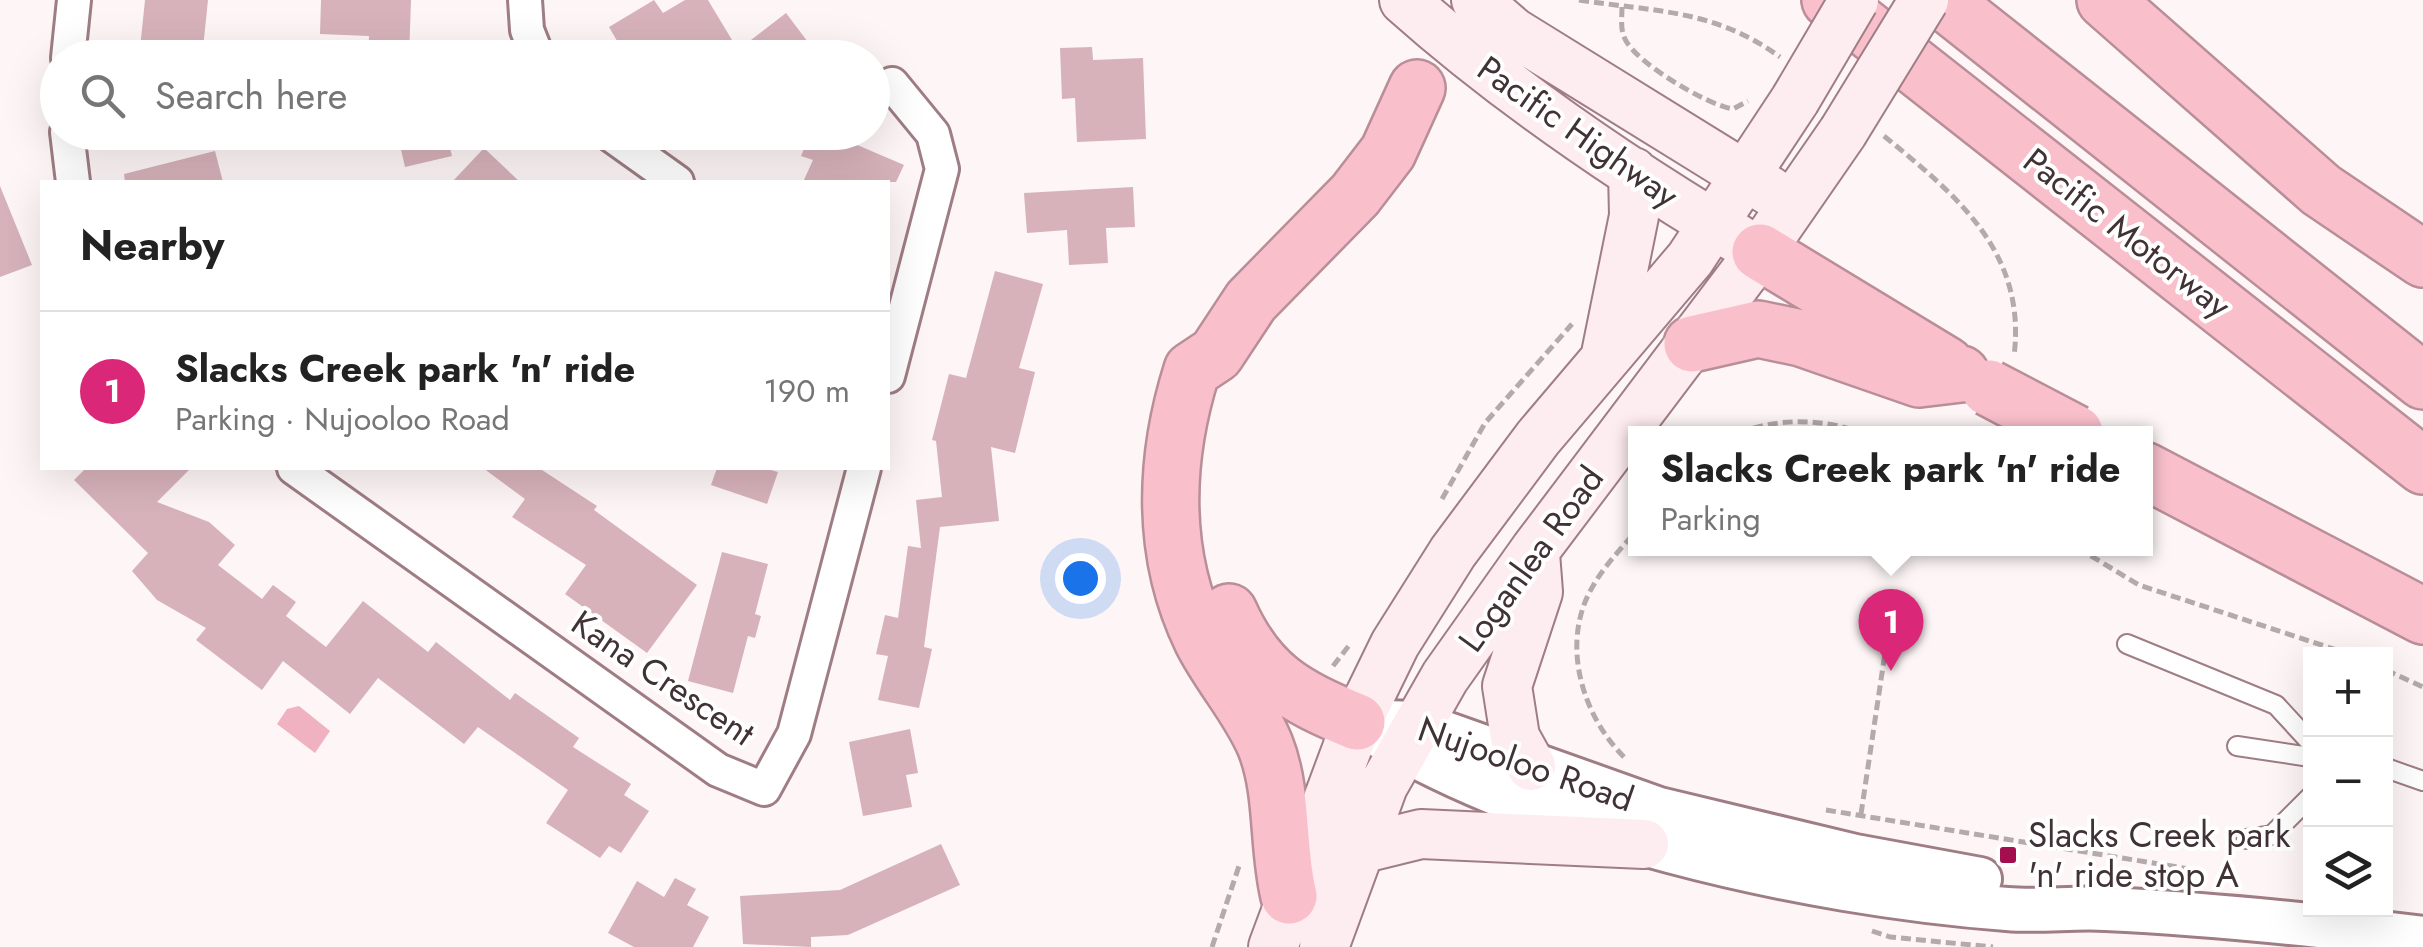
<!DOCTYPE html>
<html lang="en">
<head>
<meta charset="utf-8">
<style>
  :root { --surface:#fff; --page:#f2f2f2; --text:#222; --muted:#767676; --line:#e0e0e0; --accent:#db2777 }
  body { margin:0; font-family:Jost,sans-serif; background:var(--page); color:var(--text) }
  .controls { position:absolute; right:30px; bottom:30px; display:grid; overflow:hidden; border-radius:0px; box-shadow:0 10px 40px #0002 }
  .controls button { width:90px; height:90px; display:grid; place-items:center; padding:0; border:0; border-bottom:2px solid var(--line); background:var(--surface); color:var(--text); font:50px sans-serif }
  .you { position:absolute; left:1080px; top:578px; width:35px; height:35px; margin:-25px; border:8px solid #fff; border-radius:50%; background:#1a73e8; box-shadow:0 0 0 15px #1a73e833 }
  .badge { display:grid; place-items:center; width:65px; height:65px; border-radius:50%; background:var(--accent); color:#fff; font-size:32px; font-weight:700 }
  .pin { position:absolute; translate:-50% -82px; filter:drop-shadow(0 2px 5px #0008) }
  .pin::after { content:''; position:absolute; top:52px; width:35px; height:30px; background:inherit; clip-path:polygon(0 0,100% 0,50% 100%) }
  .popup { position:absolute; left:1628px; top:426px; width:525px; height:130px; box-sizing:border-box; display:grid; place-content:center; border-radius:0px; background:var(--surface); filter:drop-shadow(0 2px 8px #0005); font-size:32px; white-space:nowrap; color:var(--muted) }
  .popup b { font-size:38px; color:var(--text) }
  .popup::after { content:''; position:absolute; left:50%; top:100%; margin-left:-20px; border:20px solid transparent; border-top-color:var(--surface) }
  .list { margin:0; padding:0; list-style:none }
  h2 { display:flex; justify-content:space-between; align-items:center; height:130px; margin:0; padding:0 40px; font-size:42px }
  h2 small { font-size:32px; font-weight:400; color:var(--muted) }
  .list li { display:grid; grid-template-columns:65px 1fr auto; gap:30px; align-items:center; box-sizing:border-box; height:160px; padding:0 40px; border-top:2px solid var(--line) }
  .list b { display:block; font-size:38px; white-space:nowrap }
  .list p { margin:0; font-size:32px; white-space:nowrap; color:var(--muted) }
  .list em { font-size:32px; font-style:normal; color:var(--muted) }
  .icon { flex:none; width:55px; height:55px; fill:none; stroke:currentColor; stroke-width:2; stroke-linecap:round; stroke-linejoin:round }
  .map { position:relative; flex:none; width:2423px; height:947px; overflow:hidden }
  .search { position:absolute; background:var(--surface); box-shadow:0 10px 40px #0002; left:40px; top:40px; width:850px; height:110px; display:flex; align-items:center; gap:25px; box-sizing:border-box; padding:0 35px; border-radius:55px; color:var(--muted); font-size:38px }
  .panel { position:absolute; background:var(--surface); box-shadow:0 10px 40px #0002; left:40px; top:180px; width:850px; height:290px; border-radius:0px }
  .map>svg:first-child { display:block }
  .water { fill:#f0b2c0 }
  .building { fill:#d7b2ba }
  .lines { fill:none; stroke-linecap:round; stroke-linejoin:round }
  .service-casing { stroke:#9f7d84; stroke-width:22 }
  .minor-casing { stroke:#9f7d84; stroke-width:38 }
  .tertiary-casing { stroke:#9f7d84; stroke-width:48 }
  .secondary-casing { stroke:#9f7d84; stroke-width:52 }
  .motorway-casing { stroke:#b98e98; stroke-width:60 }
  .path { stroke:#b4aaac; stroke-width:5; stroke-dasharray:10 5; stroke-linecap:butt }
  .service { stroke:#fff; stroke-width:18 }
  .minor { stroke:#fff; stroke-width:32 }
  .tertiary { stroke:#fff; stroke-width:42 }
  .secondary { stroke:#fdecf0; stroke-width:48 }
  .motorway { stroke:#f9c0cc; stroke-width:55 }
  .secondary-bridge-casing { stroke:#9f7d84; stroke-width:52; stroke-linecap:butt }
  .motorway-bridge-casing { stroke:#b98e98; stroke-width:60; stroke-linecap:butt }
  .secondary-bridge { stroke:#fdecf0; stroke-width:48 }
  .motorway-bridge { stroke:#f9c0cc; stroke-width:55 }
  .poi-dot { fill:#a30e4e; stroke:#fff; stroke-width:4 }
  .labels { text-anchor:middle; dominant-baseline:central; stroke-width:8; stroke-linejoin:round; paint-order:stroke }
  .street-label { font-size:35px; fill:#413236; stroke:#fff }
  .poi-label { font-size:35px; fill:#413236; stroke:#fff; text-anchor:start }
</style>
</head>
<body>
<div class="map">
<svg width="2423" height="947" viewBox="0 0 2423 947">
  <rect width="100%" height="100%" fill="#fdf5f6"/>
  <!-- water -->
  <path class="water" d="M299 706 330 731 315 753 277 724 287 709Z"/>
  <!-- building -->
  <path class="building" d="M145 0H208L202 58H139Z
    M321 0H411L409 58H368L369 36 320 34Z
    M654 0 663 13 685 0H708L738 50 786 13 820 58H627L609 27Z
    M1092 47 1093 60 1143 58 1146 139 1077 142 1075 98 1062 99 1060 48Z
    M397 132H446L452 156 405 167Z
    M811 132H827L904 165 896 182H803L813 160 801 156Z
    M484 148 520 182H452Z
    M215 151 223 182H125L124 174Z
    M0 186 32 265 0 277Z
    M1133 187 1135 227 1106 228 1108 263 1069 265 1067 230 1027 233 1024 193Z
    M995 271 1043 284 1019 368 1035 372 1015 453 991 447 999 521 940 527 924 647 932 649 919 708 878 700 888 656 876 654 885 615 898 618 908 546 921 548 916 500 942 497 936 441 932 440 949 374 966 378Z
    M86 468H191L157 502 209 522 235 545 218 565 262 599 273 585 296 602 286 616 326 647 363 601 428 652 436 642 510 700 515 693 579 738 573 747 631 784 624 795 649 811 621 853 609 846 600 858 546 823 568 790 478 727 464 744 378 678 350 714 283 661 262 690 196 640 206 628 157 600 132 571 148 553 74 480Z
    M483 468H539L597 506 594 510 697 585 647 653 565 594 586 565 512 517 525 499Z
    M717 468H764L778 472 767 504 711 485Z
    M722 552 768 564 755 614 761 616 755 638 748 636 733 693 688 681Z
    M910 729 918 773 906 775 912 807 863 816 849 742Z
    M941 844 960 885 848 935 811 937V947L743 944 740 896 840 890Z
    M675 878 696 889 687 905 709 917 693 947H634L608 933 637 881 664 897Z"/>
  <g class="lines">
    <defs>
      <path id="service" d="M2127 644 2276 705 2310 742
        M2237 746 2310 757
        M2386 768 2423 781
        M2246 839 2272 835 2310 797"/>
      <path id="minor" d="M525 0 527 30 538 58
        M68 58 74 0
        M67 132 73 182
        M607 132 677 182
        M888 376 942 169 933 134 892 84
        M294 468 718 770 764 789 794 734 864 468"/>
      <path id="tertiary" d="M1357 722C1526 832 1806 894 2007 909 2040 912 2073 907 2106 909 2212 914 2318 925 2423 938
        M1384 722 1417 723 1659 809 1855 856 1980 879"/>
      <path id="secondary" d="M1404 0C1506 91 1621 169 1738 239
        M1476 0 1513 32 1770 191
        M1606 354 1634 216 1633 172
        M1531 766 1515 737 1507 686 1538 592 1535 553
        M1356 850 1421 834 1644 844
        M1273 947 1357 722 1395 644 1453 552 1538 438 1690 259 1795 100
        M1324 947 1383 786 1445 677 1535 550 1760 252 1843 132"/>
      <path id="motorway" d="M1830 0 2423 466
        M1942 0 2423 381
        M2105 0 2321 190 2423 259
        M1760 252 1946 365
        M1692 344 1758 329 1801 338 1919 379 1961 374
        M2146 471 2423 616
        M1229 612C1258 677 1294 696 1357 722
        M1289 896C1277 848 1284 792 1265 745 1249 707 1220 676 1202 640 1160 554 1164 458 1192 370L1216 354 1251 301 1355 195 1388 152 1417 88"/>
    </defs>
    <!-- service casing -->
    <use href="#service" class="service-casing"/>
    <!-- minor casing -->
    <use href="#minor" class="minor-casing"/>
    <!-- tertiary casing -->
    <use href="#tertiary" class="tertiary-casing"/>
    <!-- secondary casing -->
    <use href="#secondary" class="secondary-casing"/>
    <!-- motorway casing -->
    <use href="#motorway" class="motorway-casing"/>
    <!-- path -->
    <path class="path" d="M1579 0C1656 12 1714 9 1780 57
      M1622 7C1622 18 1620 29 1625 39 1636 63 1707 105 1733 109L1748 101
      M1884 136C1956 195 2027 252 2014 356
      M1739 433C1781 417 1822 419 1864 433
      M1442 499 1485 423 1572 324
      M2078 548 2139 585 2349 654
      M1333 666 1351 643
      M2386 670 2423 687
      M1624 757C1581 714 1560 641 1593 586 1604 566 1622 548 1636 531
      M1826 810 2190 869 2189 879
      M1861 814 1892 606
      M1872 931 1890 937 1993 947
      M1212 947 1240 863"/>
    <!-- service -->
    <use href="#service" class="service"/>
    <!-- minor -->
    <use href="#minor" class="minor"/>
    <!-- tertiary -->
    <use href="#tertiary" class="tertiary"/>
    <!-- secondary -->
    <use href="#secondary" class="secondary"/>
    <!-- motorway -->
    <use href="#motorway" class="motorway"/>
    <defs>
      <path id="secondary-bridge" d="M1795 100 1854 0
        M1843 132 1924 0"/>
      <path id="motorway-bridge" d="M1989 388 2075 433"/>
    </defs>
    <!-- secondary-bridge casing -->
    <use href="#secondary-bridge" class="secondary-bridge-casing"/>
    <!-- motorway-bridge casing -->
    <use href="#motorway-bridge" class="motorway-bridge-casing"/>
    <!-- secondary-bridge -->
    <use href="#secondary-bridge" class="secondary-bridge"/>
    <!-- motorway-bridge -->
    <use href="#motorway-bridge" class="motorway-bridge"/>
  </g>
  <!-- markers -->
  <rect class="poi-dot" x="1998" y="845" width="20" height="20" rx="5"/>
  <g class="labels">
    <!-- street labels -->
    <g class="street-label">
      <text transform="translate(1578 132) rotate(35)">Pacific Highway</text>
      <text transform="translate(2127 233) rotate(38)">Pacific Motorway</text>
      <text transform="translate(1531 559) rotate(-54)">Loganlea Road</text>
      <text transform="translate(663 678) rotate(34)">Kana Crescent</text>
      <text transform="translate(1526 764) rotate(19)">Nujooloo Road</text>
    </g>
    <!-- poi labels -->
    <g class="poi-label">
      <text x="2028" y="835">Slacks Creek park<tspan x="2028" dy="40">'n' ride stop A</tspan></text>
    </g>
  </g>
</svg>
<div class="controls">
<button>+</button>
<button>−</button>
<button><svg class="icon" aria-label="layers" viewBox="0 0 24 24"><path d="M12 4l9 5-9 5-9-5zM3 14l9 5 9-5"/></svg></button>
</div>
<div class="you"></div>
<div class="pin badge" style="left:1891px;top:671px">1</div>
<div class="popup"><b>Slacks Creek park 'n' ride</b>Parking</div>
<div class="search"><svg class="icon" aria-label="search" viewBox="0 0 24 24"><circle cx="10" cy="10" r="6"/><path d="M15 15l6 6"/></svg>Search here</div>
<section class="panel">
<h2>Nearby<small></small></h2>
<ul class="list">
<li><span class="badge">1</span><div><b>Slacks Creek park 'n' ride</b><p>Parking · Nujooloo Road</p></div><em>190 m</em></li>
</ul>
</section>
</div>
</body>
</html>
